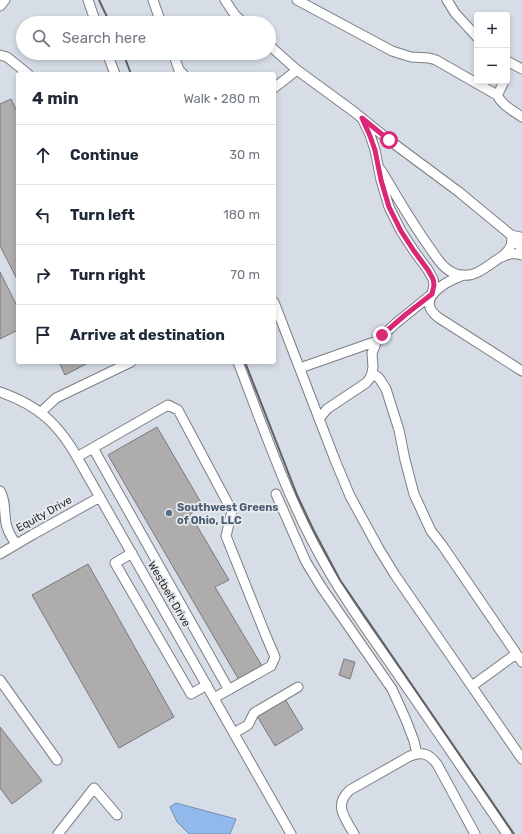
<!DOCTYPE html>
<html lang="en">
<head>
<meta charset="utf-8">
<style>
  :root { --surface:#fff; --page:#f6f6f7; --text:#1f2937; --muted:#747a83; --line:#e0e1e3 }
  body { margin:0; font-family:Rubik,sans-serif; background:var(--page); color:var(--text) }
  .controls { position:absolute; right:12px; top:12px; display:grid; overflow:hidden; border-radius:4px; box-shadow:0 2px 6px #0003 }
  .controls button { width:36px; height:36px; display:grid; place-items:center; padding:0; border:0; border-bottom:1px solid var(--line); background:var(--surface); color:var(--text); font:20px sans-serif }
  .stop { position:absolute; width:12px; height:12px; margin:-9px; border:3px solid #db2777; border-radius:50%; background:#fff }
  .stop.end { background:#db2777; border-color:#fff; box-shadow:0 1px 4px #0008 }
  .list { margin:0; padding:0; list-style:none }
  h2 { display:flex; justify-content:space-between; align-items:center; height:52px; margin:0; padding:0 16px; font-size:17px }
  h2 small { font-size:13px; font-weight:400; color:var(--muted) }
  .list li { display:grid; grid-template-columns:26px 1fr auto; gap:12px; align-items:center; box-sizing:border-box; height:60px; padding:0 16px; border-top:1px solid var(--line) }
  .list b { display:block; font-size:15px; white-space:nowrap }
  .list em { font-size:13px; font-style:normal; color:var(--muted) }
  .icon { flex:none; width:22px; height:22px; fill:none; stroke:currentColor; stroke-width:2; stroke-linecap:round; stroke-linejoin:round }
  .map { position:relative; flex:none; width:522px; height:834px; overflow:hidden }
  .search { position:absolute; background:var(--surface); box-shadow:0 2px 6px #0003; left:16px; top:16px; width:260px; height:44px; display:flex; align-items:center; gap:10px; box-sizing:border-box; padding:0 14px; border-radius:22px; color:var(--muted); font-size:15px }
  .panel { position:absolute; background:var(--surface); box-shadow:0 2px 6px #0003; left:16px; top:72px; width:260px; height:292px; border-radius:4px }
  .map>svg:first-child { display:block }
  .built { fill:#d6dde6; fill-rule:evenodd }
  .water { fill:#91b9ec; stroke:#728fb3 }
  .building { fill:#afacae; stroke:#7b787b }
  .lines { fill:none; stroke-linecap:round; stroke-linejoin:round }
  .minor-casing { stroke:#7c7f82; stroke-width:11 }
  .minor { stroke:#fff; stroke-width:9 }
  .rail { stroke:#5f6163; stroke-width:2 }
  .route { stroke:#db2777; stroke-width:5 }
  .service-dot { fill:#5c6f8a; stroke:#e8ebee; stroke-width:1.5 }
  .labels { text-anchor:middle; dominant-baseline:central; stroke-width:3.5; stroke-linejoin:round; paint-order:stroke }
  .service-label { font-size:11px; font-weight:bold; fill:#4e5e75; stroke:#e8ebee; text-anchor:start }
  .street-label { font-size:11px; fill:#2b2c2d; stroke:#e8ebee }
</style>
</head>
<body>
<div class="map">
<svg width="522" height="834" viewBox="0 0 522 834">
  <rect width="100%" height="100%" fill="#e8ebee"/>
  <!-- built -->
  <path class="built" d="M2 0H522V834H0V3ZM477 15H507V81H477ZM23 23H269V53H23ZM18 74H274V362H18Z"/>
  <!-- water -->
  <path class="water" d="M176 803 236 819 230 834H189L177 822 170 807Z"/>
  <!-- building -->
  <path class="building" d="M11 99 18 113V281L0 246V104Z
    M0 272 18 308V330L0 339Z
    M59 362H90L65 375Z
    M157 427 203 506 190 514 229 580 215 587 262 666 239 680 108 455Z
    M88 564 174 717 119 748 32 595Z
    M344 659 355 662 350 679 339 675Z
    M285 699 303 729 275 746 257 716Z
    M0 727 42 781 12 804 0 788Z"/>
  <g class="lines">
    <defs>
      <path id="minor" d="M88 0 96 23
        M153 0 161 23
        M225 0 235 15 244 23
        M297 0 392 51 411 57 429 58 436 60 497 95
        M447 0 455 13 477 37
        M0 6 5 0
        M269 45 297 70 353 111 389 140 459 192 511 235 520 237 522 239
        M107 53 115 74
        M173 53 179 70 183 74
        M0 55 7 57 28 74
        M507 61 522 69
        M504 81 500 90 497 95C502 105 512 110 522 117
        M274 88 297 70
        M381 170C397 197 413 225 432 251 437 258 442 267 450 271 453 273 458 275 462 275 474 277 485 268 495 261 505 255 515 247 511 235
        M511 235 522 249
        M502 257C509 253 515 253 522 255
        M461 276C443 283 414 300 439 318L522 371
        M274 302 335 460 350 496 379 549 395 575 522 759
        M238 362C265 432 289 503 327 568 346 602 370 634 392 666 431 722 469 778 507 834
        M300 368 377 341
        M372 373 379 378 386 389 399 430 405 460 414 494 431 531 442 545 522 662
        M0 392C17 398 35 407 48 419 58 428 66 439 73 450L291 834
        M40 413 56 398 131 362
        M319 419 327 409 366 383 370 378 372 373 373 367 372 353 377 341 395 324 432 294 434 285 433 279 428 270 414 251 401 231 389 207 381 180 375 150 370 135 362 118
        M93 448 229 690
        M77 457 168 405 178 410 232 511 226 536 266 636 275 657 271 666 214 698
        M0 491C6 500 4 513 6 523 7 531 12 538 16 544
        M276 494 306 562 322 588 392 689 406 720 414 741 417 754
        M132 553 115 563 191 694 207 685
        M0 554 32 535 100 497
        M0 680 57 760
        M472 686 516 654
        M234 733 248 725 254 713 298 687
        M58 834 94 788 117 815
        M354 834C345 818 333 805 350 790L410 756C423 751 429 754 437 764L475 834"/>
    </defs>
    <!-- minor casing -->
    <use href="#minor" class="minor-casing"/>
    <!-- minor -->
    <use href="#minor" class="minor"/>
    <!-- rail -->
    <path class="rail" d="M99 0 110 23
      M123 53 131 74
      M245 362 297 495 313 529 340 580 514 834"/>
  </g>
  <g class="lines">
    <!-- route -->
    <path class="route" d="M382 335 405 315 432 294 434 285 433 279 428 270 414 251 401 231 389 207 381 180 375 150 370 136 362 118 389 140"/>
  </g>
  <!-- markers -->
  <circle class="service-dot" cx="169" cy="513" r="4"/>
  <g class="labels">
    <!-- service labels -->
    <g class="service-label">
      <text x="177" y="507">Southwest Greens<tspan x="177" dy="13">of Ohio, LLC</tspan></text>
    </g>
    <!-- street labels -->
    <g class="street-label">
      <text transform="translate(44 514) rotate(-29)">Equity Drive</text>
      <text transform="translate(169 594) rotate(60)">Westbelt Drive</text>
    </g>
  </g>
</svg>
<div class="controls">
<button>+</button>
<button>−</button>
</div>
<div class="stop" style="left:389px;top:140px"></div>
<div class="stop end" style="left:382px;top:335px"></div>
<div class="search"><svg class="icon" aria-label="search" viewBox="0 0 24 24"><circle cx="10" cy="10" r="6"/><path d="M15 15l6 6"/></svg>Search here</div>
<section class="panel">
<h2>4 min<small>Walk · 280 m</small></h2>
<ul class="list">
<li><svg class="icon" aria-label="ahead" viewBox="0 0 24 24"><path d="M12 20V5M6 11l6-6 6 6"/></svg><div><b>Continue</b></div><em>30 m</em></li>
<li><svg class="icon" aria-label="left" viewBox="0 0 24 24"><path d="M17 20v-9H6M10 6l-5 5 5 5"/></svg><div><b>Turn left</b></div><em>180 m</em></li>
<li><svg class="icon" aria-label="right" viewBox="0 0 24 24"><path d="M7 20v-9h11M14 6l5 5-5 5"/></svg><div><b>Turn right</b></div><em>70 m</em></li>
<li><svg class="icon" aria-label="arrive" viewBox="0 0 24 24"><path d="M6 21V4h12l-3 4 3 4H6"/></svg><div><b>Arrive at destination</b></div></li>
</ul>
</section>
</div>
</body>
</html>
